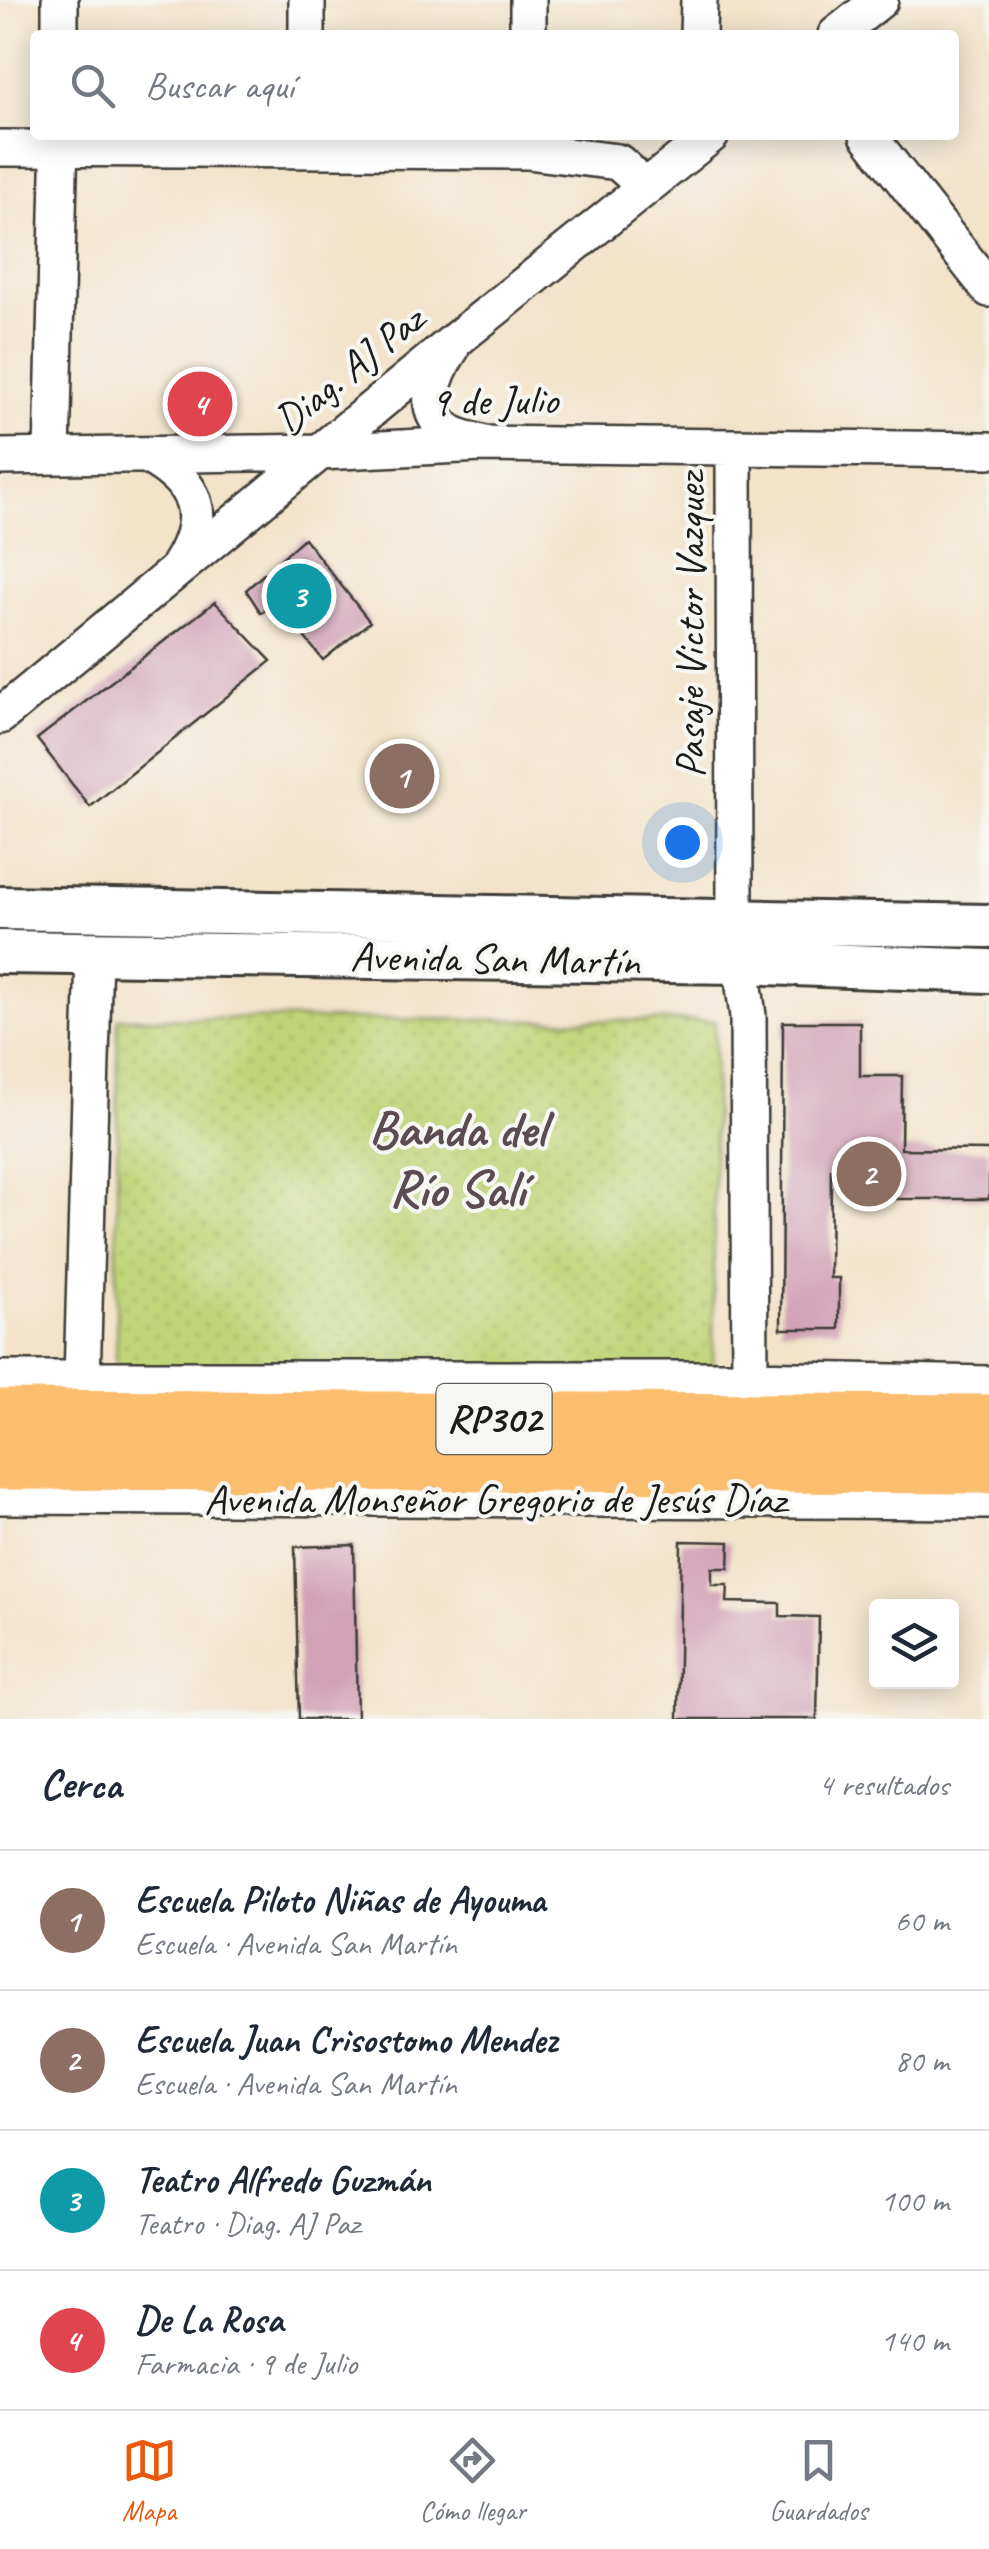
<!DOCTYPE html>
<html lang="es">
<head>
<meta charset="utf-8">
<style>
  :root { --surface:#fff; --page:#f2f2f3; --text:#1f2937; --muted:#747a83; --line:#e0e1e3; --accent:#ea580c }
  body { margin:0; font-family:Caveat,sans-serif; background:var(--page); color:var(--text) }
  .controls { position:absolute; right:30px; bottom:30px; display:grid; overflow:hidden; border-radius:10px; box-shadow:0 5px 25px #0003 }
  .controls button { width:90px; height:90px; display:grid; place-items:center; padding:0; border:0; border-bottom:2px solid var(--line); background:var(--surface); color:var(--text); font:50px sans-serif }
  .you { position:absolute; left:682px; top:842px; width:35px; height:35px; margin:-25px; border:8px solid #fff; border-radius:50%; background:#1a73e8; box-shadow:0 0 0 15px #1a73e833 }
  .badge { display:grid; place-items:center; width:65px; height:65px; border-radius:50%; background:var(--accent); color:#fff; font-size:32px; font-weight:700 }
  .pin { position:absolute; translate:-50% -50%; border:5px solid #fff; box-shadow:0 2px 10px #0006 }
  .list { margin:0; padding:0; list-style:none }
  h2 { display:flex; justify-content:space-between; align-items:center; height:130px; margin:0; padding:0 40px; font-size:42px }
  h2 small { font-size:32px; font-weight:400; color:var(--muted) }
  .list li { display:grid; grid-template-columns:65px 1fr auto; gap:30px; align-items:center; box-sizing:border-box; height:140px; padding:0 40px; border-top:2px solid var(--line) }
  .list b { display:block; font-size:38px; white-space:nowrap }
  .list p { margin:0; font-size:32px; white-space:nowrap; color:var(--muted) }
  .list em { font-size:32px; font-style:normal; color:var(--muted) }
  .icon { flex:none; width:55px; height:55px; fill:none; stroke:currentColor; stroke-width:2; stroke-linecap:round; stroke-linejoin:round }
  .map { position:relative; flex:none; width:989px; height:1719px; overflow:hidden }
  .search { position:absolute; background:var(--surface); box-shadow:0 5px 25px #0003; left:30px; right:30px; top:30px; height:110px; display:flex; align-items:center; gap:25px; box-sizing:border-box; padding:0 35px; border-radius:10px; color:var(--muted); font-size:38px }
  .sheet { height:690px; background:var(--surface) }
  nav { display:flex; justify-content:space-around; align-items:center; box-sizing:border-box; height:140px; border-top:2px solid var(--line); background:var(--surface); font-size:28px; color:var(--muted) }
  nav a { display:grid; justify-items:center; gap:5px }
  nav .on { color:var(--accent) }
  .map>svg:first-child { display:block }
  .green { fill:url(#green-dots); stroke:#6e784a; stroke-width:2.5 }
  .building { fill:#d1a1b6 }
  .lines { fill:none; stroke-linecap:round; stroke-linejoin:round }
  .minor-casing { stroke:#3c3a36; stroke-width:40 }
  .tertiary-casing { stroke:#3c3a36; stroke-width:48 }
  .primary-casing { stroke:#3c3a36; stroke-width:60 }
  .minor { stroke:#fff; stroke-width:35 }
  .tertiary { stroke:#fff; stroke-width:42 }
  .primary { stroke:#fbbd6e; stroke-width:55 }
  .labels { text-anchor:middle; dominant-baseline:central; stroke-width:8; stroke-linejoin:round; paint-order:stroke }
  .shield { fill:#f6f6f2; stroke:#5d5d5c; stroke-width:2.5 }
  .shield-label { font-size:40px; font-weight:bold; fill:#1c1c1c }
  .street-label { font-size:42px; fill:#1c1c1c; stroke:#f6f6f2 }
  .district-label { font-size:52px; font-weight:bold; fill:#5b4b52; stroke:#f6f6f2 }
</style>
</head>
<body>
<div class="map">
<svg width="989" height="1719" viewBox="0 0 989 1719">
  <defs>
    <pattern id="green-dots" width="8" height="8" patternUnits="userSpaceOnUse" patternTransform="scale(2.5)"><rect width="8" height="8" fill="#c1d578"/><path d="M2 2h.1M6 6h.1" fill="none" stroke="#a5b667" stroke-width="1.8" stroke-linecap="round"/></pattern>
  </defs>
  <rect width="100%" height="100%" fill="#f6f6f2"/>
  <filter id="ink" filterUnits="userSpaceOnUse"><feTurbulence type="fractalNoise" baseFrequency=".01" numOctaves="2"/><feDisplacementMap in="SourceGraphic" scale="20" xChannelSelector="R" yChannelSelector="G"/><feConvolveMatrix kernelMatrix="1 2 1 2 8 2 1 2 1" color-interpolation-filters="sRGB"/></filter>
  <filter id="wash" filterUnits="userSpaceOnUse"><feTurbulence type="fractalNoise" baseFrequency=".0048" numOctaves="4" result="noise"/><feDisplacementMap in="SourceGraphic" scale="40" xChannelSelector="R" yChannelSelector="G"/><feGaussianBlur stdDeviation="2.25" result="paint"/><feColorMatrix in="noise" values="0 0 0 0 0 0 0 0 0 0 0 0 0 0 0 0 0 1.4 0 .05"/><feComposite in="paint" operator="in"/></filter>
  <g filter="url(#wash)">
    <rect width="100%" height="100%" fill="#f2e3c9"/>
    <!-- green -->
    <path class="green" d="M118 1018 715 1021 713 1372 116 1369Z"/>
    <g id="blocks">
      <!-- building -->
      <path class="building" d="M304 538 370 622 323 660 276 602 261 613 246 590Z
        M215 602 271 661 90 807 37 739Z
        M783 1022H860V1076H902L901 1149 989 1150V1199H891V1170L831 1169 830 1278H839V1329H781Z
        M681 1541 730 1542 729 1568H712V1585H728L727 1602 780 1603V1616L819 1617 817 1719H678Z
        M354 1545 357 1719H299L295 1547Z"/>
    </g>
  </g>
  <g filter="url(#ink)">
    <use href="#blocks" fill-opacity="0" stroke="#3c3a36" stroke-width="2.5"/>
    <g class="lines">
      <defs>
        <path id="minor" d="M60 0V35
          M307 0V35
          M528 35V0
          M698 35 699 0
          M836 35 880 0
          M868 135 989 289
          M0 148 527 151 618 162 646 187
          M451 349C435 373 417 412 451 433 460 438 472 440 481 443
          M734 449 735 921 748 1016 750 1379
          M52 456 60 135
          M148 456C197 483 210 515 179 565
          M0 457 320 452 482 444 989 450
          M0 716 458 338 711 135
          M0 1379H750L989 1384
          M82 1380 94 953
          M0 1496 989 1501"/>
        <path id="tertiary" d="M0 908 989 926
          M0 952 740 962 989 971"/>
        <path id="primary" d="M0 1417 989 1422
          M0 1462 989 1466"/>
      </defs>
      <!-- minor casing -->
      <use href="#minor" class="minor-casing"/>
      <!-- tertiary casing -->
      <use href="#tertiary" class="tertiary-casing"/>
      <!-- primary casing -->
      <use href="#primary" class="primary-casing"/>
      <!-- minor -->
      <use href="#minor" class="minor"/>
      <!-- tertiary -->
      <use href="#tertiary" class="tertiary"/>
      <!-- primary -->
      <use href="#primary" class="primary"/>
    </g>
  </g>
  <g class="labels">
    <!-- shield labels -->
    <rect class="shield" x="436.5" y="1384" width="115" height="70" rx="8"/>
    <g class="shield-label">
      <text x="494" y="1419">RP302</text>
    </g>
    <!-- street labels -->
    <g class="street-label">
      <text transform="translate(349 370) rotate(-39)">Diag. AJ Paz</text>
      <text transform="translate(494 401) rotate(-1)">9 de Julio</text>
      <text transform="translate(690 625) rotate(-90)">Pasaje Victor Vazquez</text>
      <text transform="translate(495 959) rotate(1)">Avenida San Martín</text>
      <text x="495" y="1499">Avenida Monseñor Gregorio de Jesús Díaz</text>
    </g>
    <!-- district labels -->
    <g class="district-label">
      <text x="457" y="1129">Banda del<tspan x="457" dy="60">Río Salí</tspan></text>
    </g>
  </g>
</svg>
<div class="controls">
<button><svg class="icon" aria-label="layers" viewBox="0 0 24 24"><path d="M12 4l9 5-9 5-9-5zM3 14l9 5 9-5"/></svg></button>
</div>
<div class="you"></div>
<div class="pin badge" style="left:402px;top:776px;background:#8d6e63">1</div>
<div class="pin badge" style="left:869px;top:1174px;background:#8d6e63">2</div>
<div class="pin badge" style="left:299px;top:596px;background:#0f9aa8">3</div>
<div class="pin badge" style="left:200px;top:404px;background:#e0444e">4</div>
<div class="search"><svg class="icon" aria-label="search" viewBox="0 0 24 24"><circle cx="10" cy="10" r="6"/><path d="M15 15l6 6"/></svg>Buscar aquí</div>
</div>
<section class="sheet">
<h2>Cerca<small>4 resultados</small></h2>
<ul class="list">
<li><span class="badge" style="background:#8d6e63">1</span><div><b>Escuela Piloto Niñas de Ayouma</b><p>Escuela · Avenida San Martín</p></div><em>60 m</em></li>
<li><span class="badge" style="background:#8d6e63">2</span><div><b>Escuela Juan Crisostomo Mendez</b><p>Escuela · Avenida San Martín</p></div><em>80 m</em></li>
<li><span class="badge" style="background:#0f9aa8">3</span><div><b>Teatro Alfredo Guzmán</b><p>Teatro · Diag. AJ Paz</p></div><em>100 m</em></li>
<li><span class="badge" style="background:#e0444e">4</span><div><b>De La Rosa</b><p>Farmacia · 9 de Julio</p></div><em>140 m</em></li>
</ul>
</section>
<nav>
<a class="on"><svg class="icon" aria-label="map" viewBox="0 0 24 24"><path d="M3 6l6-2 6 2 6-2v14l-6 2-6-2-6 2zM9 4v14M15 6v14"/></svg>Mapa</a>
<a><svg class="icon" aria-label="directions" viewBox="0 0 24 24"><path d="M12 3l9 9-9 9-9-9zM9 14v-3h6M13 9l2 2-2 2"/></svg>Cómo llegar</a>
<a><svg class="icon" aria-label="saved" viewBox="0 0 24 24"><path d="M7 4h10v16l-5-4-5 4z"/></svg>Guardados</a>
</nav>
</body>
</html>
